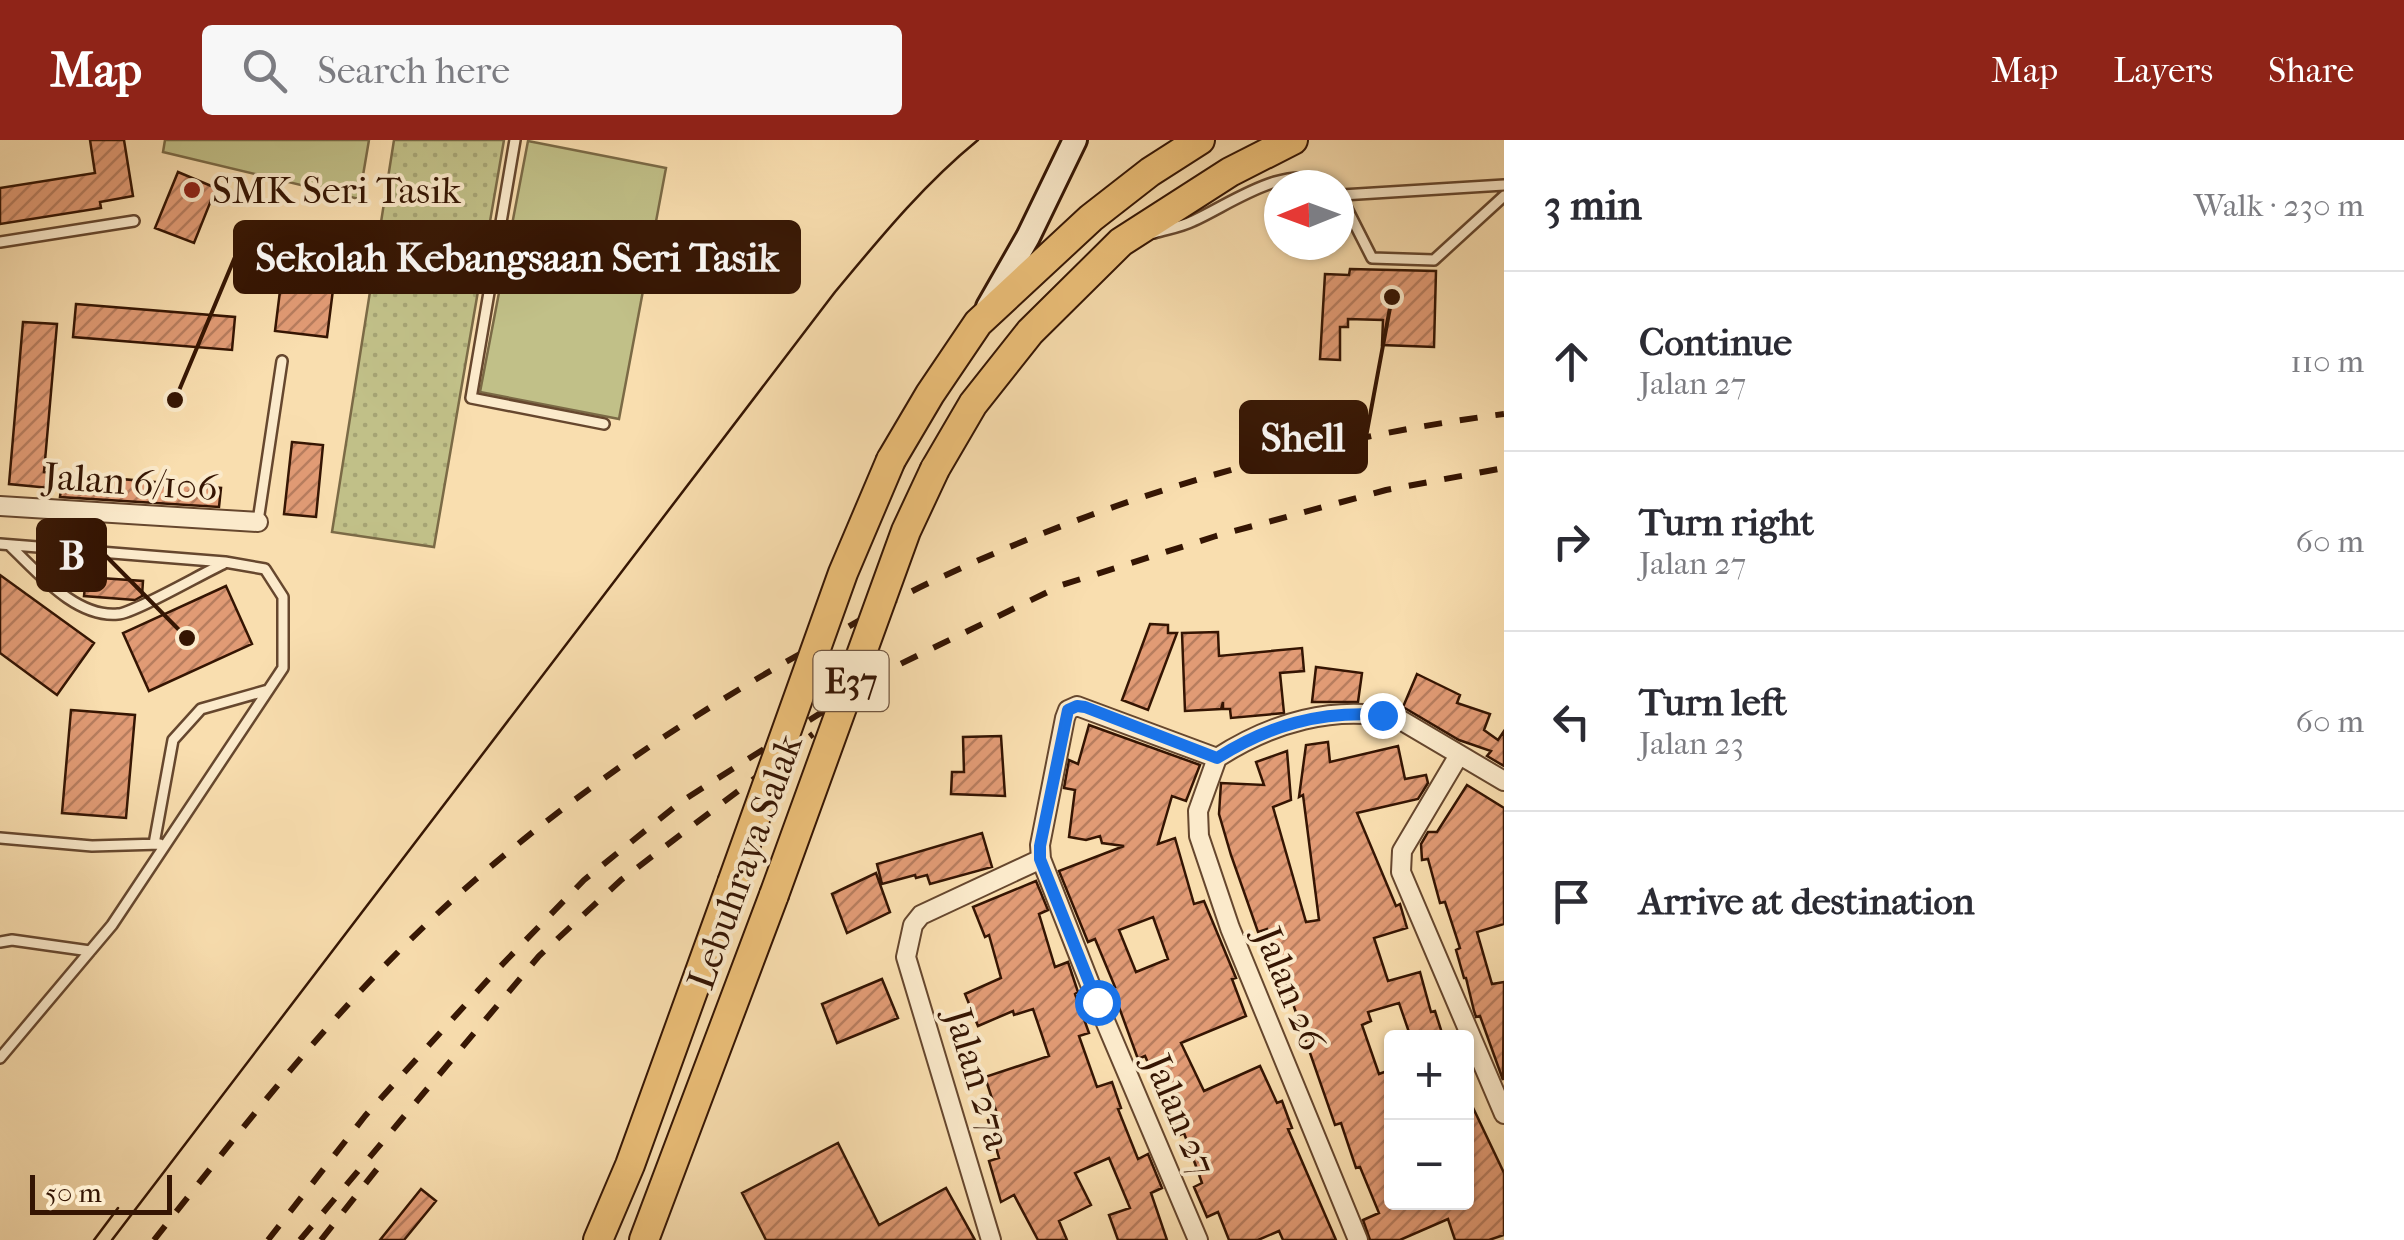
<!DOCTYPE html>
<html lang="en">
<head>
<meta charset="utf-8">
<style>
  :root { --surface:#fff; --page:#f7f7f7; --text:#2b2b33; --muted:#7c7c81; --line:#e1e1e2; --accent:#8f2418 }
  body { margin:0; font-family:"IM FELL French Canon",serif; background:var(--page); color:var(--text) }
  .controls { position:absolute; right:30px; bottom:30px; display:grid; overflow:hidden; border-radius:10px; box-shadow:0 2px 8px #0004 }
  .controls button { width:90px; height:90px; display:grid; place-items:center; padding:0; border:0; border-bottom:2px solid var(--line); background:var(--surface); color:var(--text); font:50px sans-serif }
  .compass { position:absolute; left:1264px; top:30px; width:90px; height:90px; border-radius:50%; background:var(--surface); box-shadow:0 2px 8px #0004; rotate:269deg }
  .scale { position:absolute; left:30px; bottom:25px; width:142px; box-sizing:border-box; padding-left:10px; border:5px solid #351503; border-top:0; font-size:28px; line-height:35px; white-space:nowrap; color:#351503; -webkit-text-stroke:8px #fbeacb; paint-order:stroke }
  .stop { position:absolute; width:30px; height:30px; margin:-22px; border:8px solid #1a73e8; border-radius:50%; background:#fff }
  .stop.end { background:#1a73e8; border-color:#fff; box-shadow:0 2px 10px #0008 }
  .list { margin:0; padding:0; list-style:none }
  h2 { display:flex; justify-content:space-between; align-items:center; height:130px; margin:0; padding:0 40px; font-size:42px }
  h2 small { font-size:32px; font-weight:400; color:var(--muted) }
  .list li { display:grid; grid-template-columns:65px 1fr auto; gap:30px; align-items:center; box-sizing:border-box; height:180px; padding:0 40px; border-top:2px solid var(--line) }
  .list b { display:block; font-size:38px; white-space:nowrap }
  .list p { margin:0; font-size:32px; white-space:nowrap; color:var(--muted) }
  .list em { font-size:32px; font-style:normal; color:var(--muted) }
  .icon { flex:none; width:55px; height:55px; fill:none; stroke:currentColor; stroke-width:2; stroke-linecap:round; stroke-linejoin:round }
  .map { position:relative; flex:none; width:1504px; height:1100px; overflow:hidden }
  header { display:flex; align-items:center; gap:60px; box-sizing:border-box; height:140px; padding:0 50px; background:var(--accent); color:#fff }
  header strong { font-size:48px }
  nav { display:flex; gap:55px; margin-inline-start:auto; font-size:35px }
  .search { width:700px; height:90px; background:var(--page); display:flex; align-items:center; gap:25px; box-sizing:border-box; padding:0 35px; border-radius:10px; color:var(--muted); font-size:38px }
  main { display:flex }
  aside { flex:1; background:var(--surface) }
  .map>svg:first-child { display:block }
  .grass { fill:url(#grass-dots); stroke:#7b6a46; stroke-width:2.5 }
  .pitch { fill:#c1c088; stroke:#7b6a46; stroke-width:2.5 }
  .building { fill:url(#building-hatch); stroke:#351503; stroke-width:2.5; fill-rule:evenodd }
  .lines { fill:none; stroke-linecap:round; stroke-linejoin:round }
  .service-casing { stroke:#66472e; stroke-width:14 }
  .minor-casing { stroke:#66472e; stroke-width:22 }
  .secondary-casing { stroke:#351503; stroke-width:28 }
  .trunk-casing { stroke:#351503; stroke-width:32 }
  .service { stroke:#fbeacb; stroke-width:9 }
  .minor { stroke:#fbeacb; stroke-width:18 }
  .secondary { stroke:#fbeacb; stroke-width:22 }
  .trunk { stroke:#ecbf78; stroke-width:28 }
  .tram { stroke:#351503; stroke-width:2.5 }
  .rail { stroke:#351503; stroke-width:6; stroke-dasharray:18 18; stroke-linecap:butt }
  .trunk-bridge-casing { stroke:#351503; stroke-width:32; stroke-linecap:butt }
  .trunk-bridge { stroke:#ecbf78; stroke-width:28 }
  .route { stroke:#1a73e8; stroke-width:12 }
  .poi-dot { fill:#8f2418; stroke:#fbeacb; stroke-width:4 }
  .labels { text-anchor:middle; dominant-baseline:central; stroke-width:8; stroke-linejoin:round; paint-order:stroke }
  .shield { fill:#fbeacb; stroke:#70553f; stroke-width:2.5 }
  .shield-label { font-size:35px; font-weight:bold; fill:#351503 }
  .poi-label { font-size:38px; fill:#351503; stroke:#fbeacb; text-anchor:start }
  .street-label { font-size:38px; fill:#351503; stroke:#fbeacb }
  .leader { fill:none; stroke:#351503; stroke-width:4 }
  .callout-dot { fill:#351503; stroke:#fbeacb; stroke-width:4 }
  .callout { fill:#351503; stroke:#351503; stroke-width:4 }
  .callout-label { font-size:40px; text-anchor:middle; font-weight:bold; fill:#fff }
</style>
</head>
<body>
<header>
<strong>Map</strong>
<div class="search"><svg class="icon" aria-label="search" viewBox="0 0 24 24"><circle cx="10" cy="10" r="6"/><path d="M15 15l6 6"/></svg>Search here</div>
<nav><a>Map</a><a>Layers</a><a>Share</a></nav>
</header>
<main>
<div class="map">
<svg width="1504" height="1100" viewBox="0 0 1504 1100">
  <defs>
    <pattern id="grass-dots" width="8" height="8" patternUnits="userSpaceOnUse" patternTransform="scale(2.5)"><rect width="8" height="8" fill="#c1c088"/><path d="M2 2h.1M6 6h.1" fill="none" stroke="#a6a474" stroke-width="1.8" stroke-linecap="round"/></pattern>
    <pattern id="building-hatch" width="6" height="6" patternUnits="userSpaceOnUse" patternTransform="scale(2.5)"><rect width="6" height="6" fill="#e19b75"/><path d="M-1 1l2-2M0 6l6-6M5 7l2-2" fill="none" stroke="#b77d5e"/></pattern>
  </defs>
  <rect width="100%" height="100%" fill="#f9deaf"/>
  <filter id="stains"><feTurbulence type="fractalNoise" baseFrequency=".002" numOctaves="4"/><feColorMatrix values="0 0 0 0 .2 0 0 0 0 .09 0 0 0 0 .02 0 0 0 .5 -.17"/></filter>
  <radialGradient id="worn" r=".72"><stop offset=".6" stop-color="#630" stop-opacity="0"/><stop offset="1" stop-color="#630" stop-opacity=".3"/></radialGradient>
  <!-- grass -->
  <path class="grass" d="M394 0H504L434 407 332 392Z"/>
  <!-- pitch -->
  <path class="pitch" d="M165 0H369L359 59 163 12Z
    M528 1 666 28 619 279 480 252Z"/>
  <!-- building -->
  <path class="building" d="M90 0H124L133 56 100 62 101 68 0 84V48L95 33Z
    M178 32 216 48 194 103 155 88Z
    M284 119 336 126 327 197 275 191Z
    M1350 129 1436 131 1434 207 1382 205 1383 180 1348 179V187H1340V220L1320 219 1325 134 1349 135Z
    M76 164 235 177 232 210 73 197Z
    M23 182 57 184 44 332 221 348 219 367 60 357 61 349 9 344Z
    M292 302 323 305 316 377 284 374Z
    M0 435 94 503 57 555 0 513Z
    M86 437 143 441 142 456 135 460 84 456Z
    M226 446 252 504 149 551 123 493Z
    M1150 484 1168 485V493H1177L1148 570 1122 560Z
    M1218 492 1219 516 1302 508 1304 531 1280 533 1284 573 1231 578 1230 569H1223V562L1221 569 1185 571 1182 493Z
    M1316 527 1362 533 1358 562H1312Z
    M1417 534 1460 555 1457 563 1490 574 1484 590 1498 600 1504 591V626L1487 616 1491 611 1459 600 1403 567Z
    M71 570 135 575 126 678 62 673Z
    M1089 585 1200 625 1186 661 1172 656 1158 704 1175 698 1194 764 1204 761 1236 838 1232 839 1246 876 1181 903 1204 951 1260 926 1277 963 1282 961 1292 988 1288 989 1336 1100H1283L1279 1091 1258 1100H1229L1218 1072 1207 1077 1194 1047 1202 1043 1184 993 1175 997 1161 966 1166 963 1145 916 1138 919 1112 848 1115 847 1095 799 1088 802 1059 731 1124 706 1102 703 1100 696 1086 700 1069 697 1075 650 1064 648 1069 620 1078 624ZM1153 777 1168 819 1136 832 1119 790Z
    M1001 596 1005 656 951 654 952 632H964L963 597Z
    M1328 602 1330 622 1398 606 1405 639 1426 635 1428 643 1418 659 1357 673 1396 766 1400 764 1407 788 1374 798 1388 841 1420 832 1431 872 1435 871 1442 893 1411 898 1399 863 1368 872 1371 881 1362 885 1379 934 1392 929V1062H1466V953L1504 1033V1095L1489 1100H1455L1448 1079 1400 1100H1370L1363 1080 1379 1073 1360 1027 1356 1028 1341 983 1335 985 1267 789 1258 792 1231 715 1219 674 1221 643 1264 645 1256 622 1287 611 1291 660 1273 667 1306 782 1319 780 1303 655 1299 657 1306 605Z
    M1467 645 1504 668V784L1477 792 1492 844 1504 842 1503 940 1480 876 1476 877 1474 871 1466 838H1464L1456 810 1460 808 1445 762 1440 763 1428 719 1422 720 1421 704 1428 692H1437Z
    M982 693 992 727 930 744 927 735 916 738 915 735 882 744 877 724Z
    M876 733 890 772 847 793 832 754Z
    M1036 741 1048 770 1039 774 1055 827 1068 822 1078 852 1075 854 1089 893 1079 896 1097 947 1112 942 1121 968 1118 969 1138 1019 1148 1014 1162 1048 1151 1053 1167 1100H1118L1109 1075 1130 1068 1109 1018 1075 1033 1091 1065 1059 1081 1067 1100H1038L1014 1055 1001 1062 989 1021 999 1018 988 980 998 977 985 937 1049 916 1033 869 1014 875 1013 871 978 886 965 854 1001 838 989 795 985 797 973 767Z
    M882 839 898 878 837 903 822 864Z
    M838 1003 879 1085 946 1048 975 1100H766L742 1053Z
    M421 1049 436 1061 404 1100H380Z"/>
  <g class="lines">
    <defs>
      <path id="service" d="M515 0 471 258 604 284
        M1339 53 1372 118 1434 120 1504 56
        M1342 55 1504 45
        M1154 93C1167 89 1181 87 1193 81 1231 64 1287 21 1328 45
        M0 102 134 81
        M258 381 282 221
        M0 404 225 422 265 429 283 457V528L112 785 0 918
        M9 405C38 432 75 478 118 474 134 473 203 433 223 424
        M0 698 92 706 160 704
        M154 704 173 600 201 569 268 550
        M0 802 12 800 90 811"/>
      <path id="minor" d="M0 366 258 382
        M1459 615 1402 711 1401 732 1504 974
        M1217 618 1198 671 1199 696 1230 788 1358 1100
        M1217 618C1271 583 1334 564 1399 579L1504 641
        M991 1100 906 817 913 785 921 775 1041 719
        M1198 1100 1097 862 1041 719 1040 705 1065 578 1068 570 1077 566 1217 618"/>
      <path id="secondary" d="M988 167 1028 97 1075 0"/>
      <path id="trunk" d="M891 320 930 254 978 183 1091 78 1150 32 1200 0
        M935 329 973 264 1030 192 1121 102 1230 32 1293 0
        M598 1100 630 1025 732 743
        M644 1100 774 755"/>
    </defs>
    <!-- service casing -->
    <use href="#service" class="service-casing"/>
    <!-- minor casing -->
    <use href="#minor" class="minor-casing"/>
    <!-- secondary casing -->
    <use href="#secondary" class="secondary-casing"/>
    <!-- trunk casing -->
    <use href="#trunk" class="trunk-casing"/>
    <!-- service -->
    <use href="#service" class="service"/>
    <!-- minor -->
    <use href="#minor" class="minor"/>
    <!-- secondary -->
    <use href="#secondary" class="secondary"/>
    <!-- trunk -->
    <use href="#trunk" class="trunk"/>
    <!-- tram -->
    <path class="tram" d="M94 1100 118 1068
      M112 1100 835 152C880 98 923 45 978 0"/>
    <!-- rail -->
    <path class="rail" d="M154 1100C254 973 352 846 475 740 580 649 696 571 818 504 856 483 894 459 933 441 1113 356 1306 300 1504 274
      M268 1100 365 976 494 833 584 740 682 661 890 529 1062 445 1216 396 1386 350 1504 328
      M300 1100 539 816 621 740 813 594
      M321 1100 377 1029"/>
    <defs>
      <path id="trunk-bridge" d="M732 743 843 433 891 320
        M774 755 906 391 935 329"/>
    </defs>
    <!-- trunk-bridge casing -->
    <use href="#trunk-bridge" class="trunk-bridge-casing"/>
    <!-- trunk-bridge -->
    <use href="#trunk-bridge" class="trunk-bridge"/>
  </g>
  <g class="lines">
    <!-- route -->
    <path class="route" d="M1097 862 1040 719V706L1068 570 1077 566 1085 567 1217 618C1269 585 1320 571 1382 575"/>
  </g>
  <!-- markers -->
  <circle class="poi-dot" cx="192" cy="50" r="10"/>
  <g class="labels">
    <!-- shield labels -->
    <rect class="shield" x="813.5" y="511" width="75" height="60" rx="8"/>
    <g class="shield-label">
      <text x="851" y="541">E37</text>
    </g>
    <!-- poi labels -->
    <g class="poi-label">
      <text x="212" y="50">SMK Seri Tasik</text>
    </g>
    <!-- street labels -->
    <g class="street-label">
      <text transform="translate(131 342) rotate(4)">Jalan 6/106</text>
      <text transform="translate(745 722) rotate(-70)">Lebuhraya Salak</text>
      <text transform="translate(1290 849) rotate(68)">Jalan 26</text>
      <text transform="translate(978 939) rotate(73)">Jalan 27a</text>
      <text transform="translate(1180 975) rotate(67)">Jalan 27</text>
    </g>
  </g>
  <!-- callouts -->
  <path class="leader" d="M175 260L235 117M1392 157L1366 297M187 498L105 415"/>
  <g class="callout-dot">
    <circle cx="175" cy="260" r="10"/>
    <circle cx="1392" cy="157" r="10"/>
    <circle cx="187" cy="498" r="10"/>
  </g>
  <g class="callout">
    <rect x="235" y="82" width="564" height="70" rx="10"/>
    <rect x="1241" y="262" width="125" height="70" rx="10"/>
    <rect x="38" y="380" width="67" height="70" rx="10"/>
  </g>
  <g class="callout-label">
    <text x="517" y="131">Sekolah Kebangsaan Seri Tasik</text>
    <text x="1303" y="311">Shell</text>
    <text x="72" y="429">B</text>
  </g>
  <rect width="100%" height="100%" filter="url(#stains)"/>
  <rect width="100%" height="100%" fill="url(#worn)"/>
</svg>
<div class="controls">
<button>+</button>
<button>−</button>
</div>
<svg class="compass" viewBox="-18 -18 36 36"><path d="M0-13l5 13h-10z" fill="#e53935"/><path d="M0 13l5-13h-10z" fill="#7c7c81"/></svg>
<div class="scale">50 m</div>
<div class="stop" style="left:1097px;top:862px"></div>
<div class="stop end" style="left:1382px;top:575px"></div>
</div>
<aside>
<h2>3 min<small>Walk · 230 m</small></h2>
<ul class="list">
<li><svg class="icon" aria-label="ahead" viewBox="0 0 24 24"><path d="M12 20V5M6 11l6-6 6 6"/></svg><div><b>Continue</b><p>Jalan 27</p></div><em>110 m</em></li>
<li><svg class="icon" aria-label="right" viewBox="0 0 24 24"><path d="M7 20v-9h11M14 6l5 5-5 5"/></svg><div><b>Turn right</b><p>Jalan 27</p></div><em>60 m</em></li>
<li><svg class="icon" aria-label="left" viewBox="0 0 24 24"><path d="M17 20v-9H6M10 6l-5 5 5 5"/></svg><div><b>Turn left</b><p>Jalan 23</p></div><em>60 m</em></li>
<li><svg class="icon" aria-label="arrive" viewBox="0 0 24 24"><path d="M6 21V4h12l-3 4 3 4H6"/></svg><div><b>Arrive at destination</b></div></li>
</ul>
</aside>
</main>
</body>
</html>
